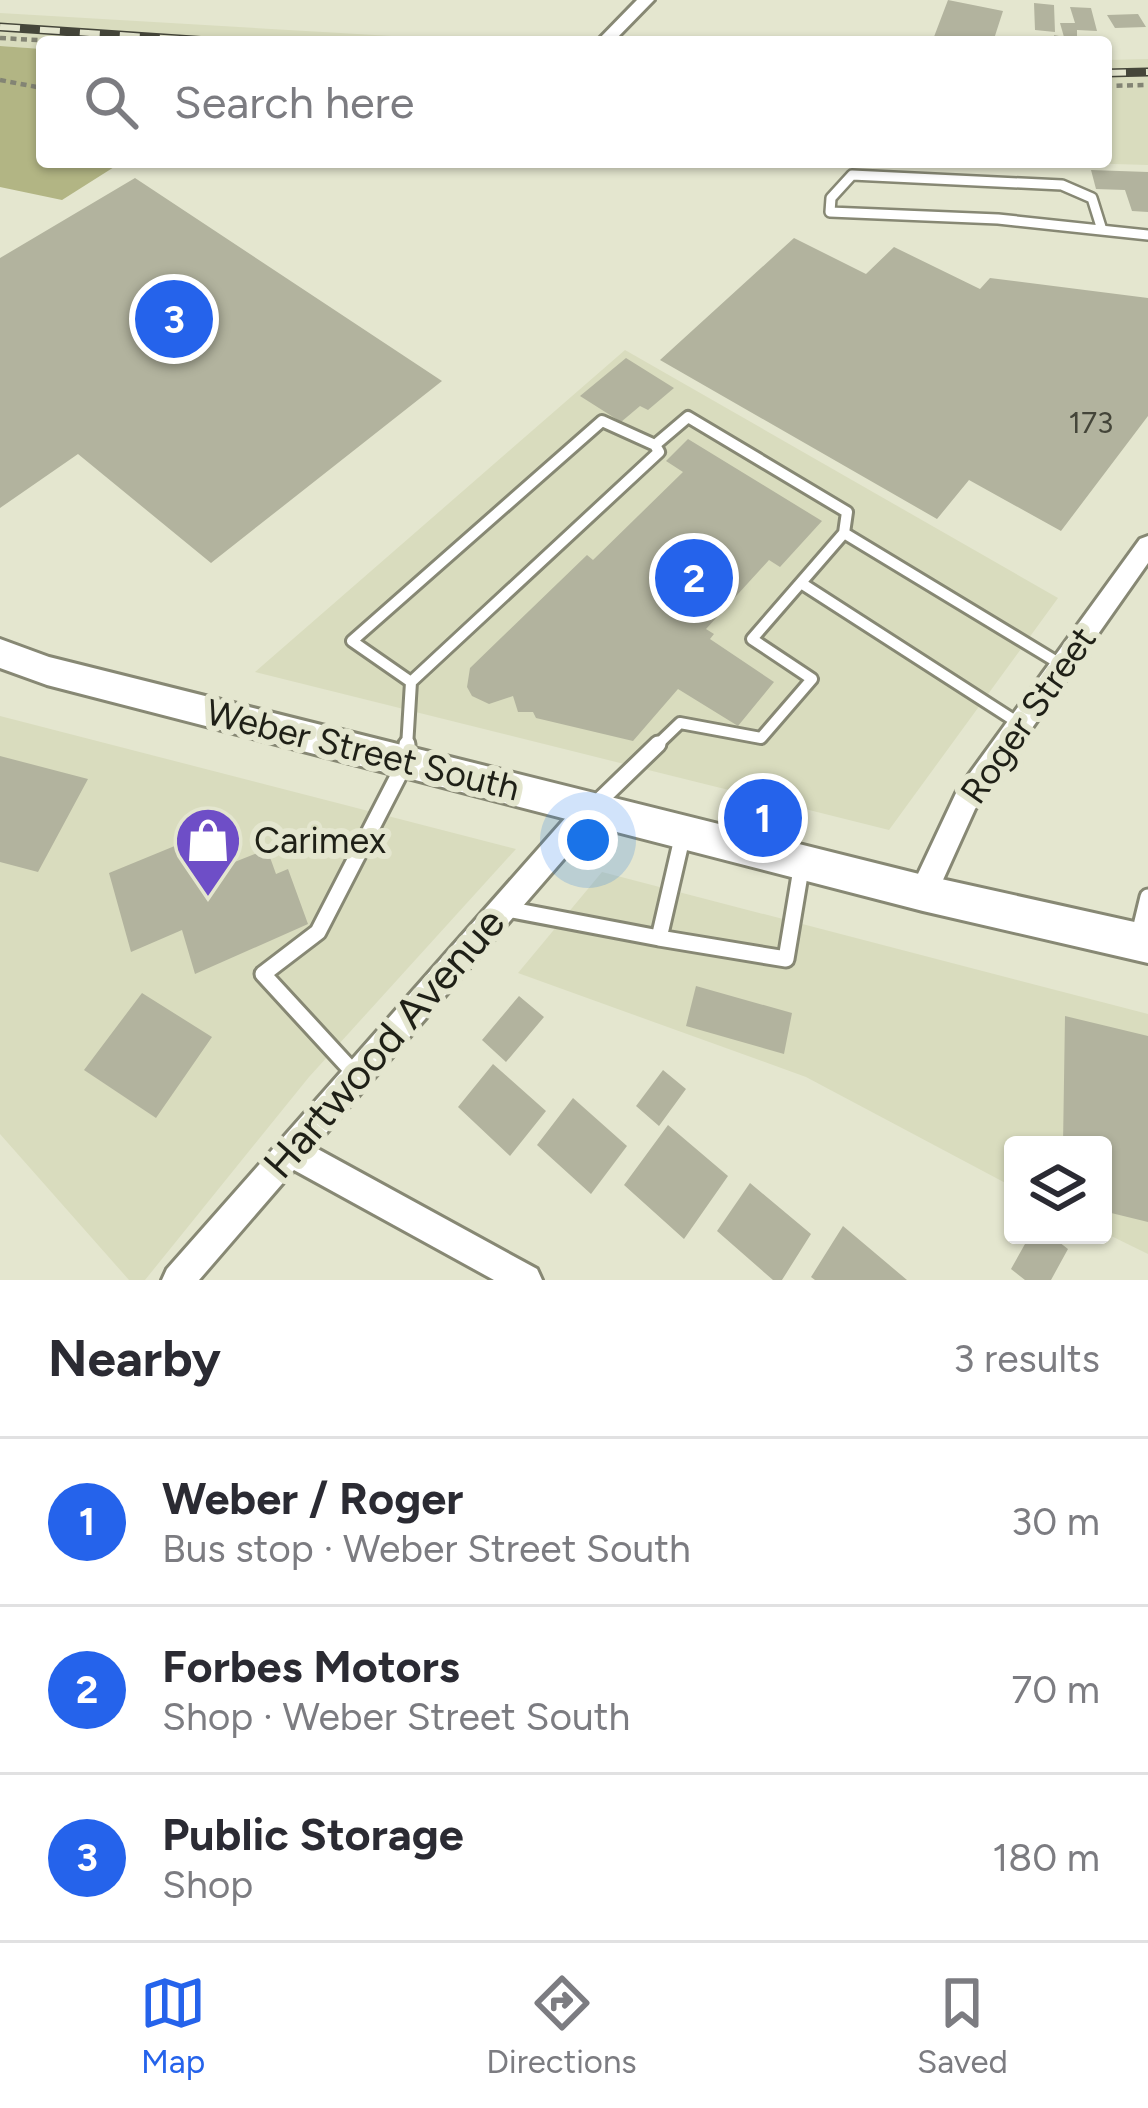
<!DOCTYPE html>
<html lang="en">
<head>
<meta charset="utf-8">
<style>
  :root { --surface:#fff; --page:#f2f2f3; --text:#2b2b33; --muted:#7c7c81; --line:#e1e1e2; --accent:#2563eb }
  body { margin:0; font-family:Figtree,sans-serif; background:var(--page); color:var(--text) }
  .controls { position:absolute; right:36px; bottom:36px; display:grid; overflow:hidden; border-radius:12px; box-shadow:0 3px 9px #0004 }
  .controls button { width:108px; height:108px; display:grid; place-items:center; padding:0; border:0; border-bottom:3px solid var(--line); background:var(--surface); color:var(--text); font:60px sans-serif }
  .you { position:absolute; left:588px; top:840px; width:42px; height:42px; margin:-30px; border:9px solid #fff; border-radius:50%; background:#1a73e8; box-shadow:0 0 0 18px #1a73e833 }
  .badge { display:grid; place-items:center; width:78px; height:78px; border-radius:50%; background:var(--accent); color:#fff; font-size:39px; font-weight:700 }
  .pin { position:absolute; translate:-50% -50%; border:6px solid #fff; box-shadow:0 3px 12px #0006 }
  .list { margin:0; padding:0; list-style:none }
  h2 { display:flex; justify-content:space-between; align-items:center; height:156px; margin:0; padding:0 48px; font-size:51px }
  h2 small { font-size:39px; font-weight:400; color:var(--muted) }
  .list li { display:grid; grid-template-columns:78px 1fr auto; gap:36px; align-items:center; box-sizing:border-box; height:168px; padding:0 48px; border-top:3px solid var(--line) }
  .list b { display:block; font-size:45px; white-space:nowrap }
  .list p { margin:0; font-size:39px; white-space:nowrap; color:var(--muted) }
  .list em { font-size:39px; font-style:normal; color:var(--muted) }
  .icon { flex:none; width:66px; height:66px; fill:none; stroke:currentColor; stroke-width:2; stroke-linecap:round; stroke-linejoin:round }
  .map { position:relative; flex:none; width:1148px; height:1280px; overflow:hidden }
  .search { position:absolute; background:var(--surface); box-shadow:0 3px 9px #0004; left:36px; right:36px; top:36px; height:132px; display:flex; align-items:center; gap:30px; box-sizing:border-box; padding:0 42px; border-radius:12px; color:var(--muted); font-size:45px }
  .sheet { height:660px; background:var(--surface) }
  nav { display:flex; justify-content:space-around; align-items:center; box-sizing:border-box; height:168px; border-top:3px solid var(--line); background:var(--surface); font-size:33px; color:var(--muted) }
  nav a { display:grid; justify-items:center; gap:6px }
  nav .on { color:var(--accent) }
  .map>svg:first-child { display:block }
  .built { fill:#d9dcbe }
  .green { fill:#b2b584 }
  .building { fill:#b2b39e }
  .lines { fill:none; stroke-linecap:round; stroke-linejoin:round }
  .lane-far2-casing { stroke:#878874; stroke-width:14 }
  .lane-far1-casing { stroke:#878874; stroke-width:16 }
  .lane-casing { stroke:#878874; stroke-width:21 }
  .street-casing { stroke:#878874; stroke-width:6 }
  .secondary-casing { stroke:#878874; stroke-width:6 }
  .path { stroke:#838474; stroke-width:4.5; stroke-dasharray:6 4.5; stroke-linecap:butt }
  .lane-far2 { stroke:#fff; stroke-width:9 }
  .lane-far1 { stroke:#fff; stroke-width:10 }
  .lane { stroke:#fff; stroke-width:15 }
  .street { fill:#fff; fill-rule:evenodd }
  .secondary { fill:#fff; fill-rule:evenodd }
  .rail-casing { stroke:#45463a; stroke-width:9 }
  .rail { stroke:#e4e6cf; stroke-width:6; stroke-dasharray:20; stroke-linecap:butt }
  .labels { text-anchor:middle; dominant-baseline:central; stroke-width:12; stroke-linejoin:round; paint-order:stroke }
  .number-label { font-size:30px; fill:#444539 }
  .street-label { font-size:36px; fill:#1f2017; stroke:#e4e6cf }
  .poi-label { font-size:36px; fill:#1f2017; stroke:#e4e6cf; text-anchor:start }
  .near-street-label { font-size:42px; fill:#1f2017; stroke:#e4e6cf }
</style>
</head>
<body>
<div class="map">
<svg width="1148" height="1280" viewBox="0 0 1148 1280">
  <rect width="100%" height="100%" fill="#e4e6cf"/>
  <!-- built -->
  <path class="built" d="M0 13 495 42H42V49L0 46Z
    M1148 59V165L1047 162H1106V60Z
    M625 350 1058 598 889 830 255 672Z
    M0 716 516 849 309 1077 145 1280H129L0 1134Z
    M602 872 1148 1014V1254L1103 1232V1145H1013V1187L806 1077 518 973Z"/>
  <!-- green -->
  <path class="green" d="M0 46 42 49V162H122L62 200 0 187Z"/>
  <!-- building -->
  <path class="building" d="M948 0 1003 11 993 42H932Z
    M1034 3 1054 5 1055 32 1035 30Z
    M1070 7 1091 8 1097 31 1077 30V42H1055L1054 35 1064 37 1060 23H1075Z
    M1138 14 1146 27 1115 28 1107 15Z
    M1091 170 1148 172V212L1132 211 1125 190 1096 189Z
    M135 178 442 381 211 563 78 454 0 508V258Z
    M794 238 866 274 894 247 980 289 990 278 1148 298V416L1061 531 969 480 937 519 660 360Z
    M626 358 674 388 648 410 640 406 621 422 580 396Z
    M688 439 822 521 780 567 769 560 706 629 714 634 710 639 774 682 738 726 678 689 633 741 536 718 533 712H518L513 696 489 704 472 696 467 687 470 668 587 555 593 560 683 472 666 461Z
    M0 756 88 779 38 872 0 862Z
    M209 827 222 867 267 849 276 874 288 869 308 924 195 974 182 930 131 952 109 873 182 843 180 838Z
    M696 986 792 1013 784 1054 686 1026Z
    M142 993 212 1037 156 1118 84 1070Z
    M519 996 544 1017 506 1062 482 1040Z
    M1065 1016 1148 1036V1222L1103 1211V1145H1063Z
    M493 1064 546 1111 510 1156 458 1107Z
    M663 1070 686 1089 659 1126 636 1106Z
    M573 1098 627 1146 591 1194 537 1145Z
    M668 1125 728 1176 684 1239 624 1185Z
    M750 1183 811 1234 782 1280H773L717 1231Z
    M843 1226 907 1280H815L811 1277Z
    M1030 1235H1050L1068 1249 1051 1280H1025L1011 1269Z"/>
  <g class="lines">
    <defs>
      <path id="lane-far2" d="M1102 230 1092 198 1062 185 852 175 831 198 830 212 998 219 1148 235"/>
      <path id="lane-far1" d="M602 421 655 445 659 452 411 682 352 641Z
        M655 445 688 417 847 512 844 533 752 639 812 679 761 738 680 723 655 747
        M844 533 1062 665
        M801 583 1020 724
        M407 747 411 682"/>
      <path id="lane" d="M597 803 658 744
        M683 834 659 938 786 959 802 863
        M507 909 659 938
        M1139 934 1148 897
        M355 1074 263 974 318 932 406 761 407 744"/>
      <path id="street" d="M637 0H654L613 42H596Z
        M1148 536V563L975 809 933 902 923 906 913 902 909 893 957 791 1140 539Z
        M592 795 601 798 605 807 601 816 314 1147 537 1269 542 1280H494L294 1170 199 1280H162L167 1269 583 798Z"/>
      <path id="secondary" d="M0 639 49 657 923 875 1148 925V963L923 911 47 685 0 668Z"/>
    </defs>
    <!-- lane-far2 casing -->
    <use href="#lane-far2" class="lane-far2-casing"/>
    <!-- lane-far1 casing -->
    <use href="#lane-far1" class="lane-far1-casing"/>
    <!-- lane casing -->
    <use href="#lane" class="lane-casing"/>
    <!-- street casing -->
    <use href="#street" class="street-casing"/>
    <!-- secondary casing -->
    <use href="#secondary" class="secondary-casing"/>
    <!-- path -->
    <path class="path" d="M0 38 72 42
      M0 80 42 88
      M1106 86 1148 85"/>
    <!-- lane-far2 -->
    <use href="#lane-far2" class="lane-far2"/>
    <!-- lane-far1 -->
    <use href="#lane-far1" class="lane-far1"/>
    <!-- lane -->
    <use href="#lane" class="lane"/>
    <!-- street -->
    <use href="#street" class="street"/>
    <!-- secondary -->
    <use href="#secondary" class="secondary"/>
    <defs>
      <path id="rail" d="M0 27 223 42
        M1106 73 1148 72"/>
    </defs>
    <!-- rail casing -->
    <use href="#rail" class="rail-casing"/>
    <!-- rail -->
    <use href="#rail" class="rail"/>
  </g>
  <!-- icons -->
  <defs>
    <symbol id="shop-pin" viewBox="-11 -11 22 30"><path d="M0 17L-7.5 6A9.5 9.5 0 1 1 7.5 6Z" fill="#6e4ec7" stroke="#e4e6cf"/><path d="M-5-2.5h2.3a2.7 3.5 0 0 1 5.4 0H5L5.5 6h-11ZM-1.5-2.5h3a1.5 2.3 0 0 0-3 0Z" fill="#fff"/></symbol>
  </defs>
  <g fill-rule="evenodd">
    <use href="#shop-pin" x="170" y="802" width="76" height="104"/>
  </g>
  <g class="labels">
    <!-- number labels -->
    <g class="number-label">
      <text x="1091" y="422">173</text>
    </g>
    <!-- street labels -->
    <g class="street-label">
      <text transform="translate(1028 715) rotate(-55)">Roger Street</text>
      <text transform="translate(363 750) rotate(14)">Weber Street South</text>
    </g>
    <!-- poi labels -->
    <g class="poi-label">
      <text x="254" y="840">Carimex</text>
    </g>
    <!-- near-street labels -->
    <g class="near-street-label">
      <text transform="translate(384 1043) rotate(-49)">Hartwood Avenue</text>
    </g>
  </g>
</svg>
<div class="controls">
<button><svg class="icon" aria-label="layers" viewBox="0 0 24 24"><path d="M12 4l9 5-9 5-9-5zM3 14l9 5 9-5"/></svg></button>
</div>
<div class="you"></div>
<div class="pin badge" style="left:763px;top:818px">1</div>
<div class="pin badge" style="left:694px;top:578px">2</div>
<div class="pin badge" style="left:174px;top:319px">3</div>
<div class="search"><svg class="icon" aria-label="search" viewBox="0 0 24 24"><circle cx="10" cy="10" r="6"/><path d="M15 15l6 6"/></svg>Search here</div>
</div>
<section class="sheet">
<h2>Nearby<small>3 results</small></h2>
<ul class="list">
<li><span class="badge">1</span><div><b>Weber / Roger</b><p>Bus stop · Weber Street South</p></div><em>30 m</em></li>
<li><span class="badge">2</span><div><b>Forbes Motors</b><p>Shop · Weber Street South</p></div><em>70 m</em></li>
<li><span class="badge">3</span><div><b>Public Storage</b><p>Shop</p></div><em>180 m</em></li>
</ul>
</section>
<nav>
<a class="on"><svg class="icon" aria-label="map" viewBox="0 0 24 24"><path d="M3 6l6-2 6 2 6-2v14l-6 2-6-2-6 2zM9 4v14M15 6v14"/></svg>Map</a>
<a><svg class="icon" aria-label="directions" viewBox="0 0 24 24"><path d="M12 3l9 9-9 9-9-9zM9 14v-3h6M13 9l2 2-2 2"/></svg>Directions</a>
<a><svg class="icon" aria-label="saved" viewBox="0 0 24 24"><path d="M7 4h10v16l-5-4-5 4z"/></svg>Saved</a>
</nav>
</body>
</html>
